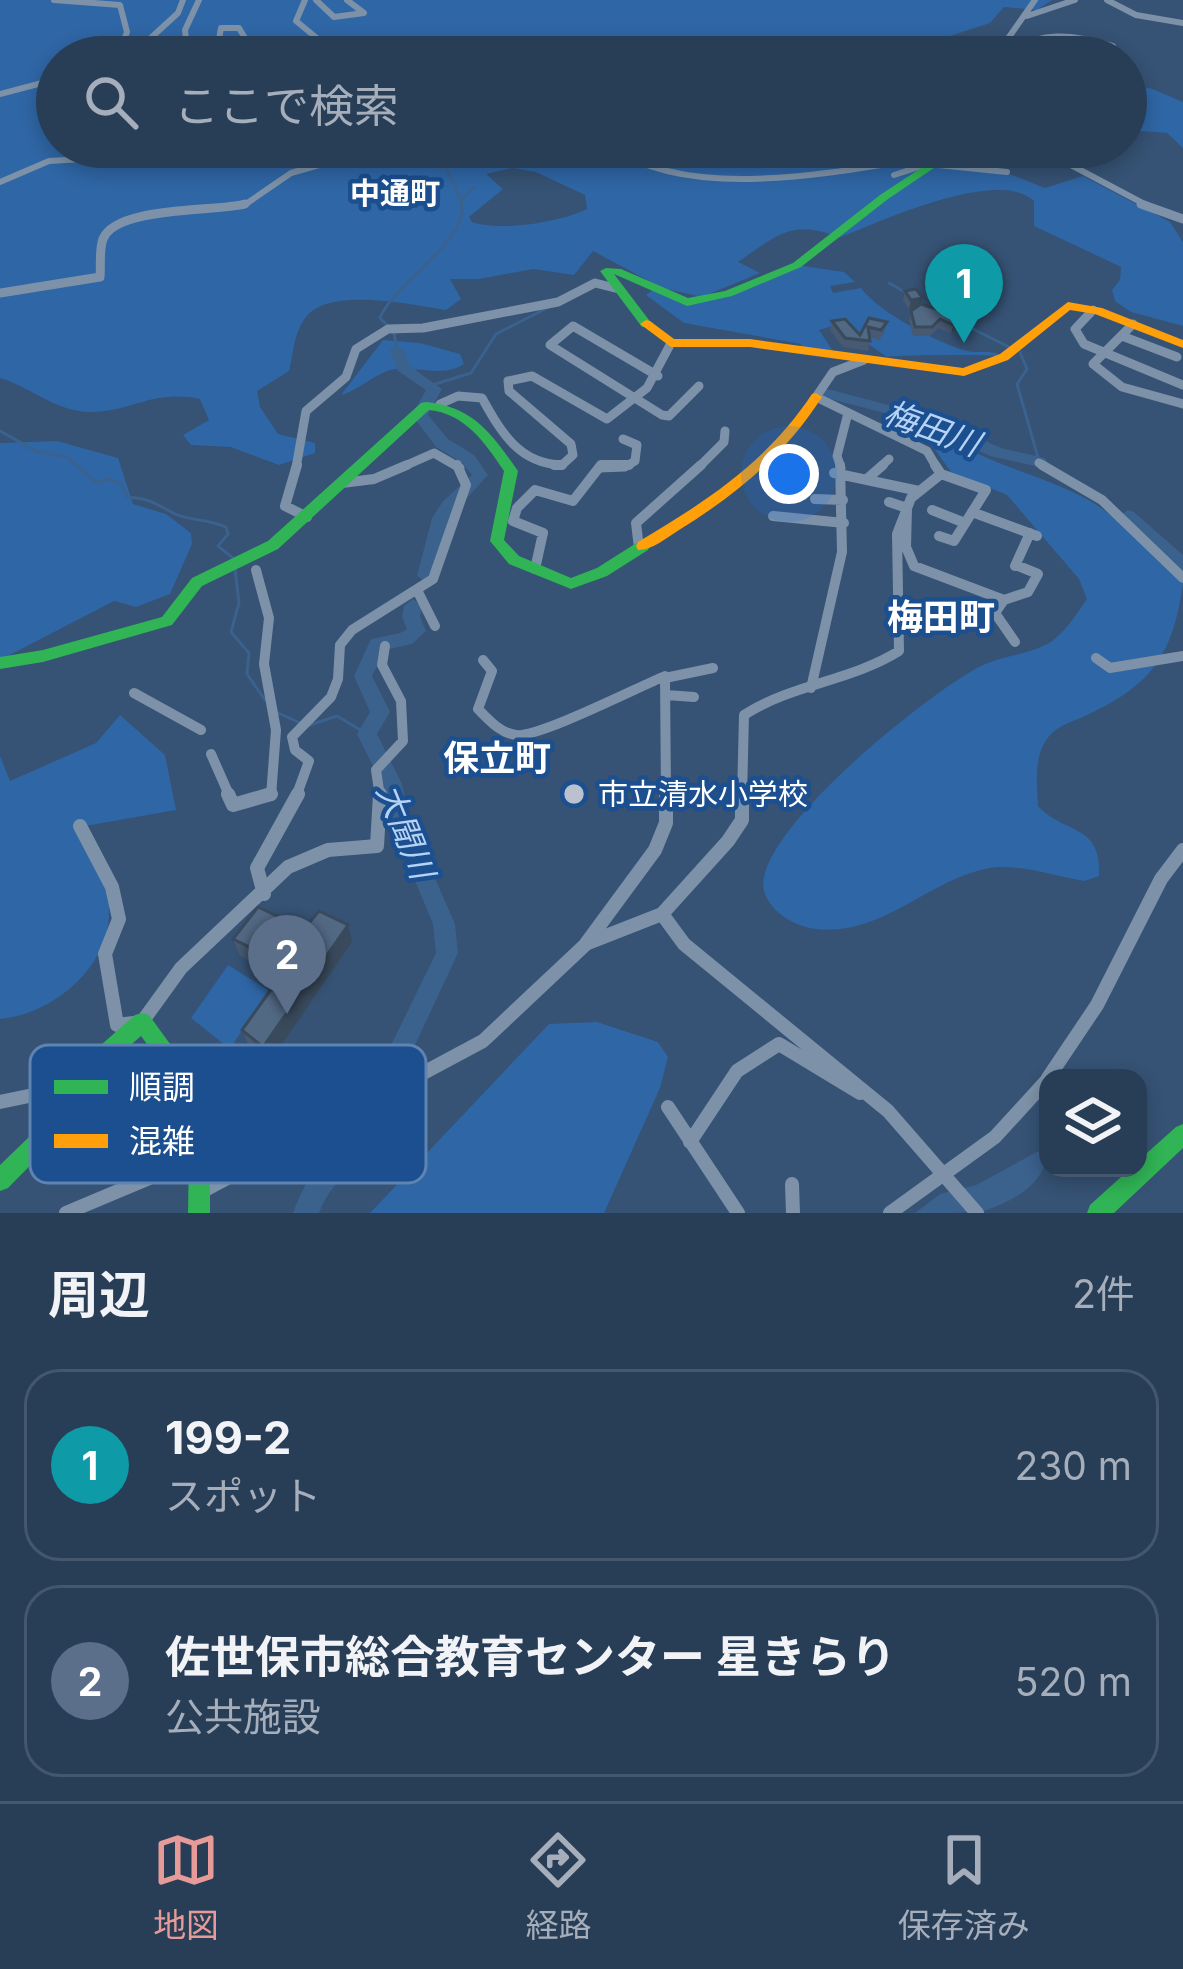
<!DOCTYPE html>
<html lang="ja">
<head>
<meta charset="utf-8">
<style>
  :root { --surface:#283e57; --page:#344961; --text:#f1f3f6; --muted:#a5aeba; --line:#44576d; --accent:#e69b98 }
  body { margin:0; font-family:Inter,"Noto Sans JP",sans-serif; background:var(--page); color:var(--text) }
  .controls { position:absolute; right:36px; bottom:36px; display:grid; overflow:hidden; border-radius:24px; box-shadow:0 6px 18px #0003 }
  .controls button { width:108px; height:108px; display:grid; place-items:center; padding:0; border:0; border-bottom:3px solid var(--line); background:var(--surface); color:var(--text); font:60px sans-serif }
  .you { position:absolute; left:789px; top:474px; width:42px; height:42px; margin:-30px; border:9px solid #fff; border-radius:50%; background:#1a73e8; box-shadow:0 0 0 18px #1a73e833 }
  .badge { display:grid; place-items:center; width:78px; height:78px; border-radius:50%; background:var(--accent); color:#fff; font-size:39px; font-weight:700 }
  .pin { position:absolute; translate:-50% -99px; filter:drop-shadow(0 3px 6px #0008) }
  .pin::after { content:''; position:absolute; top:63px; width:42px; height:36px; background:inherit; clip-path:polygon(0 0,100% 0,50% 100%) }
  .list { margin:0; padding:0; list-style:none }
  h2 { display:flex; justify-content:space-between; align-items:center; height:156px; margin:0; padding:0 48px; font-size:51px }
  h2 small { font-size:39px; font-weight:400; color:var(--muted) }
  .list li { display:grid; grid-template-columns:78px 1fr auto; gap:36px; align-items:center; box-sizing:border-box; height:192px; margin:0 24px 24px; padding:0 24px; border:3px solid var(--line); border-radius:36px }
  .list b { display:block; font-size:45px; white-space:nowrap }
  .list p { margin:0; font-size:39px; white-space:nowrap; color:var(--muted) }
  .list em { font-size:39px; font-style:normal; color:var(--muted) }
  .icon { flex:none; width:66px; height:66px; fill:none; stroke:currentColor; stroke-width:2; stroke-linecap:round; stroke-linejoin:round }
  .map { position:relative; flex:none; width:1183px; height:1213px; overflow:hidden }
  .search { position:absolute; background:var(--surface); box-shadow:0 6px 18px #0003; left:36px; right:36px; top:36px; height:132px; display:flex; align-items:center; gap:30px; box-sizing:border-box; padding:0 42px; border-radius:66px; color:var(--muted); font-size:45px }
  .sheet { height:588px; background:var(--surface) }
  nav { display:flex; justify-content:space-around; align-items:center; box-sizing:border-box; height:168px; border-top:3px solid var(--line); background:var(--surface); font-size:33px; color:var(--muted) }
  nav a { display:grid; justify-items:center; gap:6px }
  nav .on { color:var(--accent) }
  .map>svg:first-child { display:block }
  .green { fill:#2f66a5; fill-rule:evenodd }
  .water { fill:#3b618d }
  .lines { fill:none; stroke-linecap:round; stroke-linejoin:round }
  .stream { stroke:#3b618d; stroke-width:3 }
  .river { fill:#3b618d; fill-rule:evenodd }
  .street-far3 { stroke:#7d92a8; stroke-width:6 }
  .street-far2 { stroke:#7d92a8; stroke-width:9 }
  .street-far1 { stroke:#7d92a8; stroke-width:10 }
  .street { stroke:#7d92a8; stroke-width:14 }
  .fast { fill:#30b455; fill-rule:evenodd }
  .slow { fill:#ff9f0a; fill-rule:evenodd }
  .wall { fill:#475a72 }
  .shaded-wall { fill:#394a5c }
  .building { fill:#526984; stroke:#394a5c; stroke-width:3 }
  .poi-dot { fill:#b9c2ce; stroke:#1b4f8f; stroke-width:4.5 }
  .labels { text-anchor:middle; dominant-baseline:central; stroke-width:9; stroke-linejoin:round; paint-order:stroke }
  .far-quarter-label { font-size:30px; font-weight:bold; fill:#fff; stroke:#1b4f8f }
  .poi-label { font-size:30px; fill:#fff; stroke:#1b4f8f; text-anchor:start }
  .water-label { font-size:33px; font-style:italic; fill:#b5d3f5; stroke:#1b4f8f }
  .quarter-label { font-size:36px; font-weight:bold; fill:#fff; stroke:#1b4f8f }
  .key { fill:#1b4f8f; stroke:#5f84b1; stroke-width:3 }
  .key-label { font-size:33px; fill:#fff }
</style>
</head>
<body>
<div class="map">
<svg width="1183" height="1213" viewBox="0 0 1183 1213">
  <rect width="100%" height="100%" fill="#365274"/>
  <!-- green -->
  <path class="green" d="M0 0H1052L1037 10 1004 7 990 23 938 40 972 57H57V147H985L980 151 984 164 1045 188 1083 176 1170 222 1183 242V326L1131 312 1115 301 1112 290 1120 280 1121 267 1034 226V201C997 167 880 222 839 238 793 217 775 237 738 262L760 273 702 297 662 288 593 251 574 275 533 269 479 279H450L461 299 446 310C413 305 330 286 306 317 293 334 294 353 289 371L257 391 260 407 278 434 315 443V453L279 465 231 447 191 445 183 435 209 420 200 399C150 389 132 413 88 412 56 411 30 387 0 378ZM512 168 536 172 585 195 587 209C560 222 501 232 472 222L469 217 503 189 486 174Z
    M1150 88 1183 102V148L1167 133 1126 130V97L1136 89Z
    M797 265 844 272 855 282 830 286 833 293 861 288C878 312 938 343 967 351 980 354 991 349 1004 357 997 354 893 355 887 357L867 343 869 338 840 324 819 330 835 354 801 349V344L684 323 646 295 654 289 699 302Z
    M383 340 420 343 460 354 464 364C443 378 419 366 395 369 378 371 360 390 341 395Z
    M919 420 965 441 961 445C1000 467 1044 477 1083 497 1121 517 1154 554 1183 584 1172 659 1150 686 1083 717 1068 723 1053 728 1045 742 1034 760 1037 785 1038 806 1065 835 1102 823 1099 876L1084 881C1054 876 1015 862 985 869 926 882 880 937 815 929 795 926 773 914 765 894 743 840 935 687 983 665 1004 655 1033 654 1052 641 1067 630 1077 613 1087 599L1079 579 1007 495 951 472 934 448 910 429Z
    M57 441 118 458 133 504 166 514 191 533 192 544 170 594 136 607 114 601 0 660V443Z
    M120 715 165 755 176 810 74 828C85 851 108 882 109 906 113 964 55 1014 0 1019V756L10 781 96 743Z
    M228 965 268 990 230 1049 191 1018Z
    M597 1022 658 1042 668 1057 660 1088 604 1213H370L549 1024Z"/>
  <!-- water -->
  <path class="water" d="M1048 1146C1048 1183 1015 1201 981 1212 963 1213 934 1213 915 1213L940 1194 976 1185Z"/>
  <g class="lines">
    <!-- stream -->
    <path class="stream" d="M462 199 473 187
      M889 283 903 291
      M959 322 1009 347
      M388 326 380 318C392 286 465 243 462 207 461 193 442 163 436 147
      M394 333 397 350
      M1020 352 1027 369 1017 384 1039 461
      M432 385 471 373 496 334 551 306
      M0 431 36 451 67 457 97 483 107 479 122 484 127 497C149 498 156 504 175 514 191 521 209 519 226 527L228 534 218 546 234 559
      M235 569 239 603 231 632 249 653 247 674 265 700
      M276 712 298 722
      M307 726 337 716 367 734"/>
    <!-- river -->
    <path class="river" d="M397 346 404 350 410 366 442 389 428 415 448 439 474 455 488 475 449 518 435 576 426 582 417 576 432 518 443 501 472 475 462 463 436 447 412 415 426 390 398 371 390 350Z
      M824 388 934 417 1001 448 1045 458 1047 462 1039 467 990 456 923 423 819 396V390Z
      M1128 510 1134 512 1183 555V571L1177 569 1122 520 1120 516Z
      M413 599 422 606 420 617 426 631 412 644 385 650 372 676 390 712 377 734 402 784 410 821 455 924 458 953 396 1086 405 1089 413 1113 408 1137C370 1162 337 1167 319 1213H293C320 1145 333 1157 388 1121L389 1113 384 1098 386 1092 377 1088 374 1080 436 953 433 924 390 821 382 784 357 734 370 712 354 676 371 639 400 633 407 629 402 617 404 606Z"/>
    <!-- street-far3 -->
    <path class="street-far3" d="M54 0 120 5 127 32 117 57
      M316 0 334 17 364 13 347 0
      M1107 0 1136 15 1183 23
      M1027 16 1075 0
      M1005 53 1009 37 1035 0
      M130 57 178 13 183 0
      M198 57 187 48 185 30 199 0
      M229 57 219 39 221 28H239L245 38 254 41 318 39 296 21 305 0
      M492 57C539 37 572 34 619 57
      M1004 57C1037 29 1074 34 1113 46
      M0 94 57 79
      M612 147C695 206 854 168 950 154
      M1037 147 1150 207
      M894 175 928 164 1007 172
      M0 182 49 161 83 159 123 147
      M228 207 243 206 291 173 382 147"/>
    <!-- street-far2 -->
    <path class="street-far2" d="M1141 204 1183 219
      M0 293 100 277C101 266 99 249 103 239 116 206 215 212 245 204
      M1093 310 1075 329 1084 344 1183 385
      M1133 324 1093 364 1122 387 1183 404
      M1122 336 1177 357
      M864 360 833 372 816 397 927 451 937 468
      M658 376 573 326 550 345 662 415 669 416 699 386
      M440 404 458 396 482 398C501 432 519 464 562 465L573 455 571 444 509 391 508 381 532 376 607 419 647 388 671 343
      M1039 463 1047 468
      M296 468 306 411 346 377 356 349 388 329 423 328 558 302 595 283 619 289
      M400 468 434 453 460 468
      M599 468 625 467 635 461 637 445 623 439
      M698 468 724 442 725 431
      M841 468 837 456 848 413
      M879 468 889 459"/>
    <!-- street-far1 -->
    <path class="street-far1" d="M297 465 285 506 307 517
      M554 465H562
      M1042 465 1102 500 1183 578
      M834 473 919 491
      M868 478 883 465
      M342 483 374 479 407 465
      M815 499 843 500
      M889 502 907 508 906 547 914 566 1004 600 1028 592 1038 574 1016 565
      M932 510 965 523
      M972 512 1037 536
      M773 516 844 523
      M939 536 954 541 986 490 941 474
      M639 548 636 523 701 465
      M1015 566 1030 533
      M535 569 543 533 513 521 517 508 535 490 573 501 601 465H629
      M256 570 269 618 264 664 276 730 271 796 265 797
      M418 592 435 626
      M1004 600 995 613 1015 642
      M1096 658 1110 668 1183 656
      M483 660 492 671 478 709C489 720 500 733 516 735 538 738 636 688 665 676L666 797
      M665 678 713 668
      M811 688 842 552 840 465
      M134 693 201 730
      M666 695 694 697
      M211 754 230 797
      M296 797 309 761 295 750 292 737 331 697 338 679 340 645 352 630 433 579 466 485 457 465
      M380 797 376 770 403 741 401 701 382 665 385 646
      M742 797 744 715C792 684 851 681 899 651L897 534 911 498 941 474 935 465"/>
    <!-- street -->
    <path class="street" d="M228 794 233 805 271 794
      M80 826 112 887 119 919 105 954 117 1025 142 1022 181 968 288 867 328 850 377 846 380 794
      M264 894 257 868 298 794
      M662 914 684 944 888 1111 977 1213
      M588 943 662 914 728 841 742 820V794
      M1048 1078 1097 1005 1161 879 1183 850
      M0 1102 63 1089 86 1074
      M668 1107 738 1213
      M690 1142 737 1071 779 1044 860 1093
      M792 1184 793 1213
      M201 1192 483 1041 585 945 655 850 666 823V794
      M66 1213 154 1176 197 1168
      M890 1213 995 1137 1048 1079"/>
    <!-- fast -->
    <path class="fast" d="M953 147H965L888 199 801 267 732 296 687 306 614 274 652 324 650 327H642L600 271 606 268 621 269 688 298 725 291 793 263 880 195Z
      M426 402C474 407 492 434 518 471L504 540 519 556 571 578 597 568 638 542H648L650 546 648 550 607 576 571 589 509 564 490 541 504 471C485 443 466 414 429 410L278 549 202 586 172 625 43 662 0 669V657L43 650 162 617 192 578 268 541 421 403Z
      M142 1013 149 1015 210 1099V1213H188L190 1102 141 1036 115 1059 69 1126 8 1188 0 1191V1165L55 1112 101 1045 135 1015Z
      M1183 1124V1148L1114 1213H1087L1090 1205 1131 1168H1138V1161L1176 1127Z"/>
    <!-- slow -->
    <path class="slow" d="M1068 302 1102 308 1183 340V348L1095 314 1070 310 1008 360 964 376 750 347H671L640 324 646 320 650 321 674 339H750L963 368 1000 354Z
      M816 393 822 397C785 455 737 494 679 530 666 538 653 550 638 550L636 546 638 542C707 501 766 463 812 394Z"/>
  </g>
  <!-- wall -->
  <path class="wall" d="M905 291 923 298 922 304 962 318 959 327 951 334 938 328 930 336H913L909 321 911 311 916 308 909 309 903 300Z
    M869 318 887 322 885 331 879 340 870 337 868 351 843 347 830 330 832 321 860 335Z
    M304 929 352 942 270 1062 249 1046 242 1030 280 976 240 956 233 939Z"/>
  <!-- shaded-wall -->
  <path class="shaded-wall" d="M923 298 921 307 909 309 911 300Z
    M962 318 959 327 951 334 953 325Z
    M348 925 352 942 270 1062 263 1047Z"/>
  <!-- building -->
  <path class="building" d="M916 289 923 298 911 300 905 291Z
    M921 304 962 318 953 325 940 319 932 327H915L911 311Z
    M869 318 887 322 881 330 868 327 870 341 845 338 832 321 845 319 860 335Z
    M258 907 304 929 319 911 348 925 263 1047 242 1030 288 966 233 939Z"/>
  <!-- markers -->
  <circle class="poi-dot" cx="574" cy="794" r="12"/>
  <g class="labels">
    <!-- far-quarter labels -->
    <g class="far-quarter-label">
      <text x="395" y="193">中通町</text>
    </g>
    <!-- poi labels -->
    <g class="poi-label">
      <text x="598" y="794">市立清水小学校</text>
    </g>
    <!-- water labels -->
    <g class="water-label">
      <text transform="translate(932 428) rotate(20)">梅田川</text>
      <text transform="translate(406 831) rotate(68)">大聞川</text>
    </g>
    <!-- quarter labels -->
    <g class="quarter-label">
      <text x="941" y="617">梅田町</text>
      <text x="497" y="758">保立町</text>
    </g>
  </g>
  <!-- legend -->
  <rect x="30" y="1045" width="396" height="138" rx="18" class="key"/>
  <rect x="54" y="1080" width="54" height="14" fill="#30b455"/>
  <rect x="54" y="1134" width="54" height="14" fill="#ff9f0a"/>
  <g class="key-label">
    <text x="129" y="1099">順調</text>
    <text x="129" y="1153">混雑</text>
  </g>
</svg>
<div class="controls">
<button><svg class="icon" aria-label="layers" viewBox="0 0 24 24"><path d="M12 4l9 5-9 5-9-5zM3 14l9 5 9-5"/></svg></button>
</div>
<div class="you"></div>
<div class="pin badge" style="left:964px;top:343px;background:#0f9aa8">1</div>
<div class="pin badge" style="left:287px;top:1014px;background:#5c6f8a">2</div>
<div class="search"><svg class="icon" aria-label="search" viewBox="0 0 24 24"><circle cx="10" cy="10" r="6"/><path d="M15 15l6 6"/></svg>ここで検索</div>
</div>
<section class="sheet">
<h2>周辺<small>2件</small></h2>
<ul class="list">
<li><span class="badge" style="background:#0f9aa8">1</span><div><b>199-2</b><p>スポット</p></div><em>230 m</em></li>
<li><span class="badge" style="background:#5c6f8a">2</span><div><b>佐世保市総合教育センター 星きらり</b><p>公共施設</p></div><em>520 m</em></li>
</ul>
</section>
<nav>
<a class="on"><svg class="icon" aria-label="map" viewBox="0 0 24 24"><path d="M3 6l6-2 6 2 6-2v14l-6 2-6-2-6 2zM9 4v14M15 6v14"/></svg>地図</a>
<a><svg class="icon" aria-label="directions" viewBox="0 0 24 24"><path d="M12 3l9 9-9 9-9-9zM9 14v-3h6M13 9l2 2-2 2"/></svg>経路</a>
<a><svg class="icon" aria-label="saved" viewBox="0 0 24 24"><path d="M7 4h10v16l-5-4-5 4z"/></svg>保存済み</a>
</nav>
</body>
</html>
